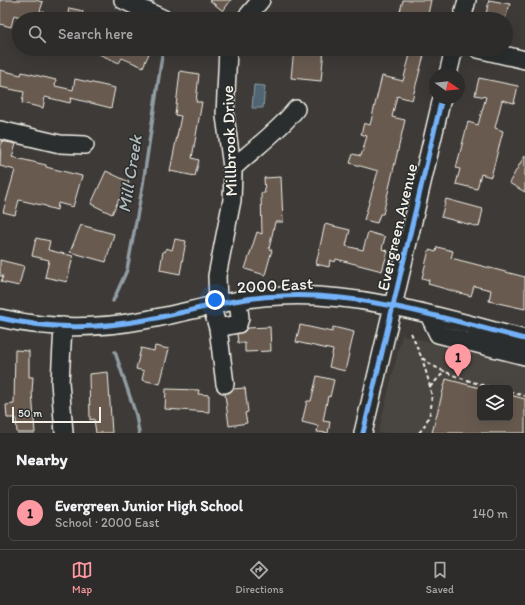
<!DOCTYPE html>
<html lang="en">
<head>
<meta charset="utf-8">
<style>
  :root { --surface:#2e2c2a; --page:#3a3836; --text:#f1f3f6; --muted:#a7a7a8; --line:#494847; --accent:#ff9aa2 }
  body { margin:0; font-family:Itim,sans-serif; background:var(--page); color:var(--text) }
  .controls { position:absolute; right:12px; bottom:12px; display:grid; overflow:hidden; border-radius:6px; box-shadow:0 4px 16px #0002 }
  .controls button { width:36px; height:36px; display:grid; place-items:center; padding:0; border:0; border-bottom:1px solid var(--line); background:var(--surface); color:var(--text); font:20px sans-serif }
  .compass { position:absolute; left:429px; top:68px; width:36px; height:36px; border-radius:50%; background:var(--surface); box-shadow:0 4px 16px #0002; rotate:104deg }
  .scale { position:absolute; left:12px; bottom:10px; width:89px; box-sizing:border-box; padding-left:4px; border:2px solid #f4f1e8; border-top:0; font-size:11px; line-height:14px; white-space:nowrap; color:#f4f1e8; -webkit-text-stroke:3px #2a2d2e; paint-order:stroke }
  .you { position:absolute; left:215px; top:300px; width:14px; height:14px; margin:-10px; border:3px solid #fff; border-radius:50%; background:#1a73e8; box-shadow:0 0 0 6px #1a73e833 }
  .badge { display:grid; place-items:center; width:26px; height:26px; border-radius:50%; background:var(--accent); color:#111; font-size:13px; font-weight:700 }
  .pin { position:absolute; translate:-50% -33px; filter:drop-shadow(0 1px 2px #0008) }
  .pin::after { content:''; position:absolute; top:21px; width:14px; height:12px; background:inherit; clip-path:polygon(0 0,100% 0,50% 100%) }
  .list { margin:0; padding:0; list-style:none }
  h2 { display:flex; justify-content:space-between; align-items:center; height:52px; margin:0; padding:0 16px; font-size:17px }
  h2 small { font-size:13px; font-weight:400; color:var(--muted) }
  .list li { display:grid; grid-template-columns:26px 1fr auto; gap:12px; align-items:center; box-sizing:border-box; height:56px; margin:0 8px 8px; padding:0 8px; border:1px solid var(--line); border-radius:6px }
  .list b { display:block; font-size:15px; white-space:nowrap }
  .list p { margin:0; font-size:13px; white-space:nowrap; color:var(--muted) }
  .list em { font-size:13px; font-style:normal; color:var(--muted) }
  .icon { flex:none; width:22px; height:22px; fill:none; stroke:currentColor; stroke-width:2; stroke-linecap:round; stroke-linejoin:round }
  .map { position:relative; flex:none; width:525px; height:433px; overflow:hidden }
  .search { position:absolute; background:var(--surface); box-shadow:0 4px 16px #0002; left:12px; right:12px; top:12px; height:44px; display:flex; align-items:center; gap:10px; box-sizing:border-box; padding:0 14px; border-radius:22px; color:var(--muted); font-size:15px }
  .sheet { height:116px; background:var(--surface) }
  nav { display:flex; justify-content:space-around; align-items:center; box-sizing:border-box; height:56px; border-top:1px solid var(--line); background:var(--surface); font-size:11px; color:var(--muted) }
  nav a { display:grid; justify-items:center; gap:2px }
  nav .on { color:var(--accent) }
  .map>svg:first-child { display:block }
  .built { fill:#4a443f; fill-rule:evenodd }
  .water { fill:#4f6573; stroke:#919da2 }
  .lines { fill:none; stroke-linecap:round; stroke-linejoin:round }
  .stream { stroke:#919da2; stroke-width:3.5 }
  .building { fill:#685a4f; stroke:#f4f1e8 }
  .minor-casing { stroke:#f4f1e8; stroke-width:20 }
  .path { stroke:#f4f1e8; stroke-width:2; stroke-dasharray:4 3; stroke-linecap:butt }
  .minor { stroke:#2a2d2e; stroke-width:17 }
  .cycleway-casing { stroke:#2a2d2e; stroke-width:8 }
  .cycleway { stroke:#73b2f8; stroke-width:5 }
  .labels { text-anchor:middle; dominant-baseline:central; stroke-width:3; stroke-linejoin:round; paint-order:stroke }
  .street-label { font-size:17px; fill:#f4f1e8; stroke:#2a2d2e }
  .water-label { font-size:18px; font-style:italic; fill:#b2b9b9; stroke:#2a2d2e }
</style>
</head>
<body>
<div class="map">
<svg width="525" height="433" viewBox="0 0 525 433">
  <rect width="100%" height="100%" fill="#3d3a38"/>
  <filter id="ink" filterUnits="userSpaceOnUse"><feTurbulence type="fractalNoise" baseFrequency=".025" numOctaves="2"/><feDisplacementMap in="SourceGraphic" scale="8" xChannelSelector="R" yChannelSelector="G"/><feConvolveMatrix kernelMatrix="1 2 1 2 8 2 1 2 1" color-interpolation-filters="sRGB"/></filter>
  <g filter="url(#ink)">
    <!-- built -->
    <path class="built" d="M402 335 525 365V433H378ZM480 388H510V418H480Z"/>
    <!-- water -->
    <path class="water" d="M254 85 265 86 263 108H252Z"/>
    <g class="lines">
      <!-- stream -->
      <path class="stream" d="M152 0 154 8
        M113 301 127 270 143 184 163 49
        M115 352 136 415 139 433"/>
    </g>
    <!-- building -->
    <path class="building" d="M0 0H35L43 2 40 11 58 16 57 19H27L14 15 11 27 0 24Z
      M209 0H231L223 11Z
      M403 0H431L427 19H398Z
      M489 0 510 4 505 19 486 14Z
      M69 8 83 11 81 19H67Z
      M88 49H151L143 67 122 58 119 63Z
      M294 49H324L321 81 291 78Z
      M411 51 424 55 412 100 397 96 392 117 405 120 383 214H380L377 223 364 220 378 171 350 163 353 154 361 156 367 136 361 134 364 123 370 125 382 76 403 81Z
      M0 70 21 75 22 72 56 80 55 86 73 90 75 79 115 88 111 108 71 98 70 103 45 97 43 108 22 103 24 92 0 87Z
      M180 71 199 74 196 102H202L192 158 199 160 195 176 170 171 181 116 175 115Z
      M479 78 518 86 514 103 502 100 495 128 503 131 491 177 481 174 477 189 456 184 460 169 456 168 468 122 478 125 486 97 475 95Z
      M1 141 16 144 12 157 46 165V167L82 176 73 207 58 203 57 210 46 207V206L19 200 15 215 3 212 15 170 0 166Z
      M525 155V192L509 183Z
      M106 171 129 182 125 192 128 193 124 201 119 199 112 214 91 204Z
      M281 177 283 222H275L269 249 272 250 265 275 245 269 257 232 262 234 261 193H265L264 178Z
      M446 199 483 209 479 227 441 217Z
      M325 224 350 230 346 246 363 250 368 232 385 237 382 249 388 251 382 271 336 259 335 262 330 260 329 267 316 264Z
      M81 225 114 234 106 262 70 252Z
      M36 238 50 241 48 250 73 256 67 282 45 277 49 260 32 256Z
      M175 239 186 241 180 274 160 270 163 251 165 252 166 248 172 250Z
      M437 247 453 251 451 258 525 277V309L489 301 491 290 474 286 471 296 428 284 429 280 422 278 429 250 436 252Z
      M0 260 24 266 19 286 1 282 3 276H0Z
      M300 325 332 332 333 327 354 332 345 371 329 367 333 350 296 342Z
      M270 327 271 351 245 352V343H238L237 334 244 332 247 328Z
      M155 346 169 349 160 384 142 380 144 371 136 369 141 348 154 351Z
      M15 350 29 351V377H33L32 392 35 433H17L16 418H7L6 405 14 404Z
      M108 372 112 433H96L94 419 90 420 89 374Z
      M317 376 334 380 330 397 328 396 323 421 330 422 328 433 317 432 318 426 302 422 307 401H311Z
      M446 379 480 388V418H510V395L525 399V433H432Z
      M245 388 248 412 245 413 247 423 229 426 225 394 233 389Z
      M166 389 199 390 198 394 209 395V412L165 409Z"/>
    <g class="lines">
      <defs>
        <path id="minor" d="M123 0 164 19
          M245 19 261 0
          M462 19 467 0
          M478 49 525 60
          M448 74 454 49
          M0 130 60 144 85 145
          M232 169C253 149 279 131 296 109
          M218 303 217 276 232 200 233 174 225 116 228 49
          M211 305 218 328 238 324 240 318 238 300
          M429 315 438 334 525 356
          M0 318C47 329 97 329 145 320 191 312 234 297 281 296 364 292 446 319 525 339
          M63 326 60 382 64 433
          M218 328 225 384
          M363 433 442 98"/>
      </defs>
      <!-- minor casing -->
      <use href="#minor" class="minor-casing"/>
      <!-- path -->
      <path class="path" d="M411 333C415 340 417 349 421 356 431 370 477 384 494 388
        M430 387 445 371
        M510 392 525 396
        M419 433C440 407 430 387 422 358"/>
      <!-- minor -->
      <use href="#minor" class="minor"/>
      <defs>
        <path id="cycleway" d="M0 318C47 329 97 329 145 320 191 312 234 297 281 296 364 292 446 319 525 339
          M363 433 442 98"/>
      </defs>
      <!-- cycleway casing -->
      <use href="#cycleway" class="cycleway-casing"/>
      <!-- cycleway -->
      <use href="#cycleway" class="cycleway"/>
    </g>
  </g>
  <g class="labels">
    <!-- street labels -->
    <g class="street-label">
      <text transform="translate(229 141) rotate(-92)">Millbrook Drive</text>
      <text transform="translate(397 227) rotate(-77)">Evergreen Avenue</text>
      <text transform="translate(275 285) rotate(-3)">2000 East</text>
    </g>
    <!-- water labels -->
    <g class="water-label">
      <text transform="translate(130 174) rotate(-81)">Mill Creek</text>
    </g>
  </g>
</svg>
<div class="controls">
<button><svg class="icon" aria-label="layers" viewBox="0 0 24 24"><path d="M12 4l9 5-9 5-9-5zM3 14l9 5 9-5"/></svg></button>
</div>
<svg class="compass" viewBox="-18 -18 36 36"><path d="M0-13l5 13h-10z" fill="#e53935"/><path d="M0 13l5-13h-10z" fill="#a7a7a8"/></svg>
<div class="scale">50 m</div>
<div class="you"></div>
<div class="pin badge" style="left:458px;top:377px">1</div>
<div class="search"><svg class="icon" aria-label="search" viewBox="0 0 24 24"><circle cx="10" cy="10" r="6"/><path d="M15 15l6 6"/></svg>Search here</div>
</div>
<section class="sheet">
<h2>Nearby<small></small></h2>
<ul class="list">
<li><span class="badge">1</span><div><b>Evergreen Junior High School</b><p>School · 2000 East</p></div><em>140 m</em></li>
</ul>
</section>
<nav>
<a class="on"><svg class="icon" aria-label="map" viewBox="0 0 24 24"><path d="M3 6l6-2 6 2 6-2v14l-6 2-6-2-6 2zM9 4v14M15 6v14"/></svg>Map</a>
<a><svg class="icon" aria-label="directions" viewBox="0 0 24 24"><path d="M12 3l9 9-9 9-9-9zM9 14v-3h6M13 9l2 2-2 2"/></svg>Directions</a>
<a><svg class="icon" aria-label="saved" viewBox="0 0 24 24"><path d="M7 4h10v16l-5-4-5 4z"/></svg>Saved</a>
</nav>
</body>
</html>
